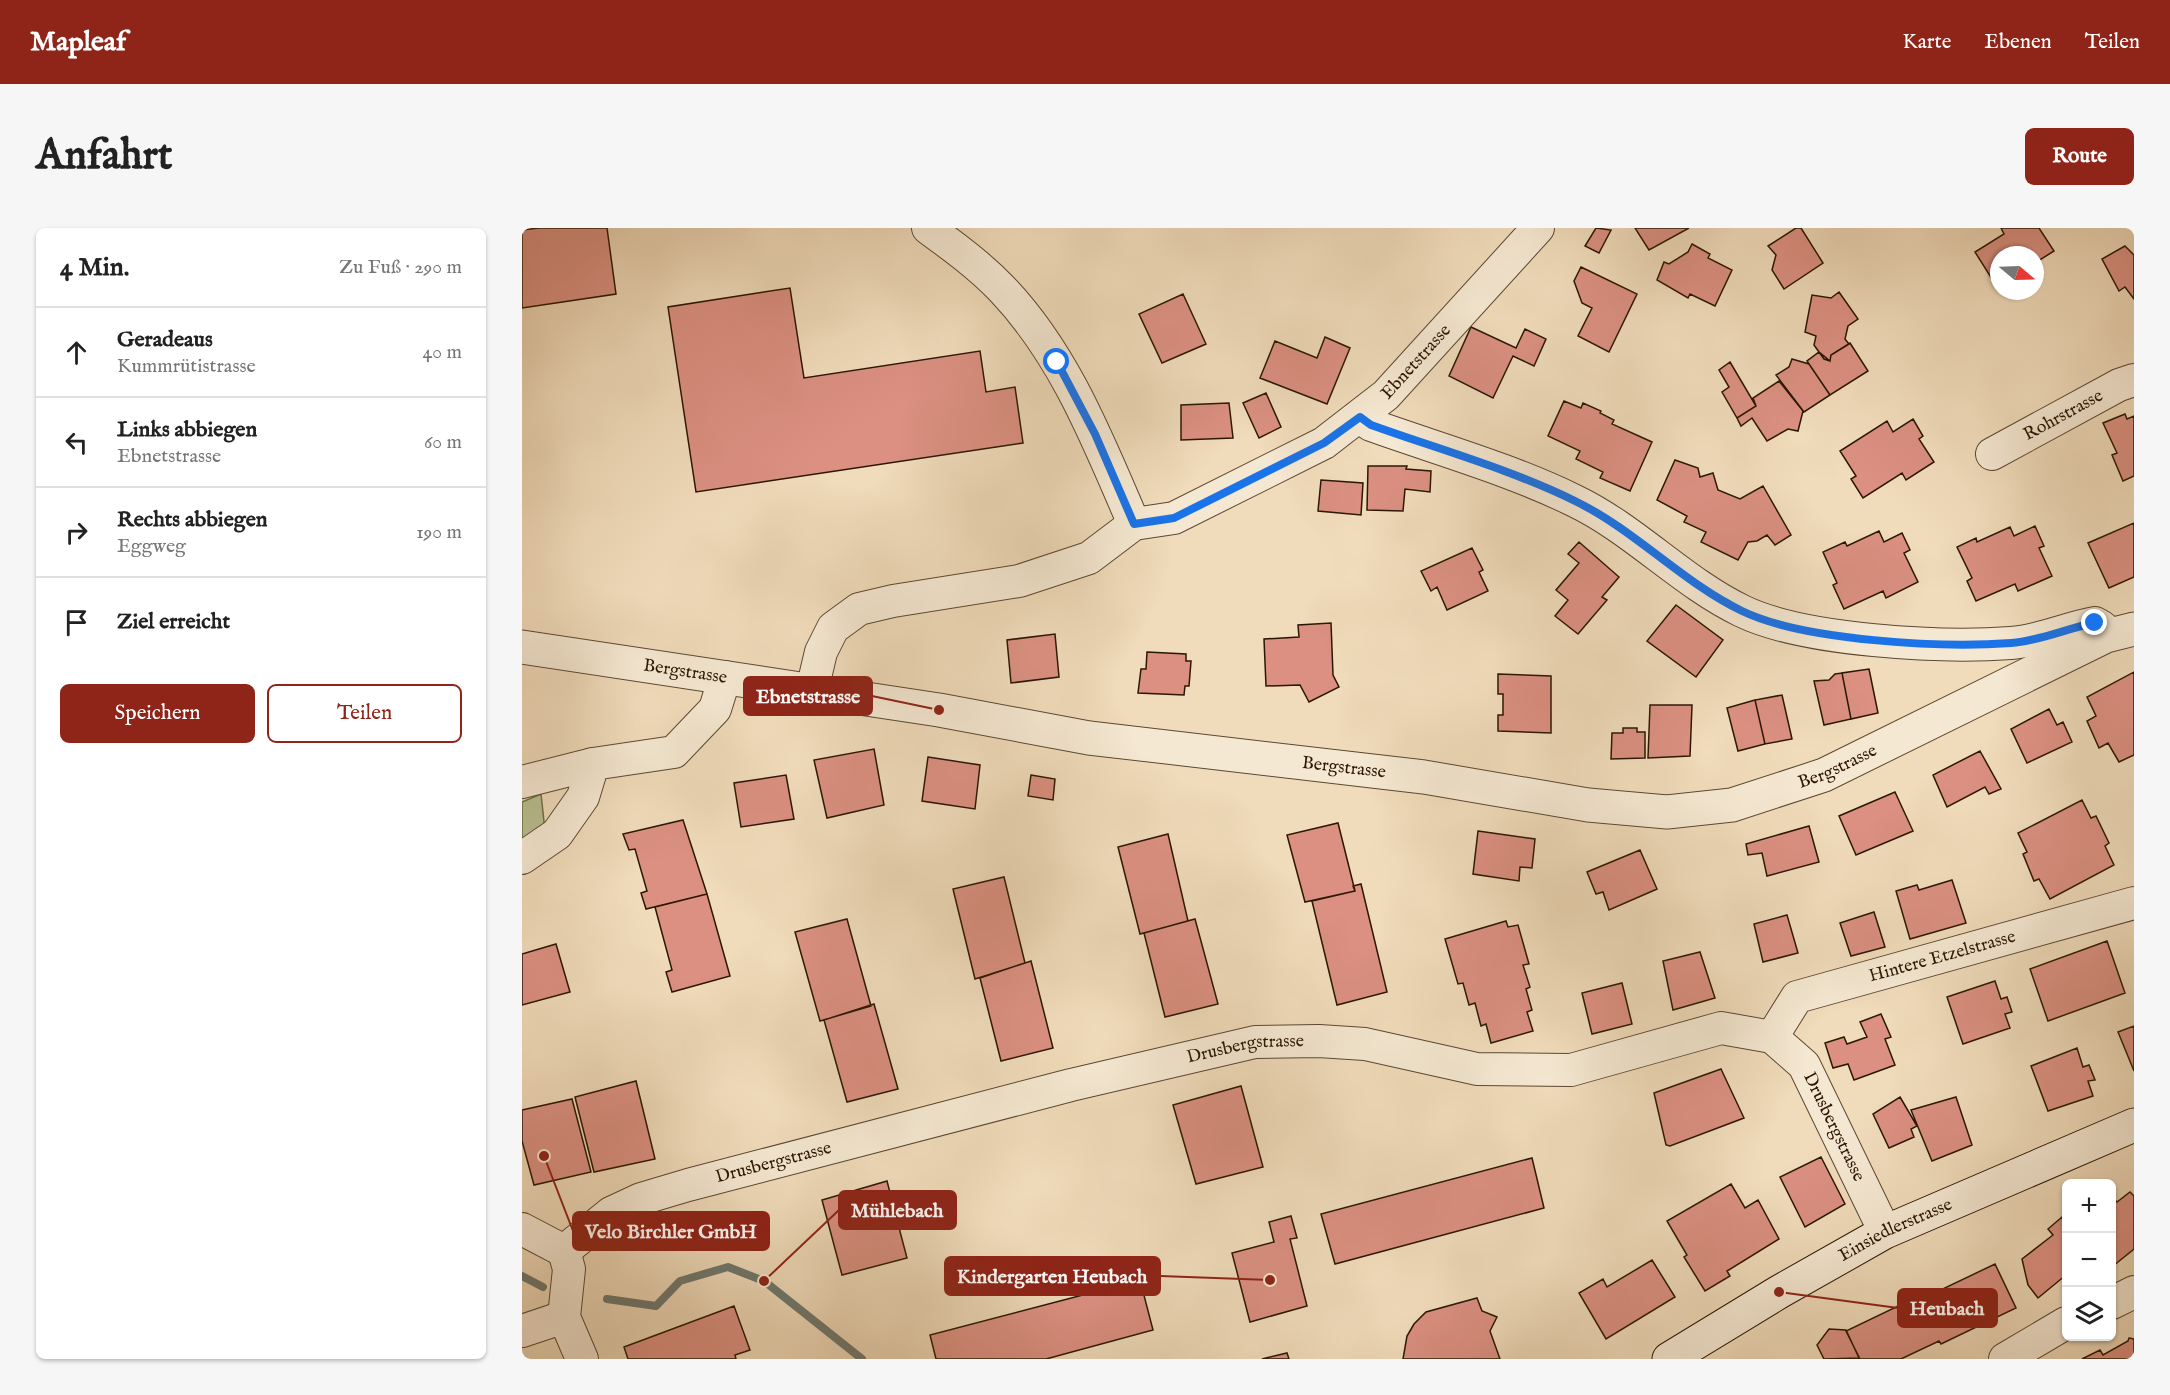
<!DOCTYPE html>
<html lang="de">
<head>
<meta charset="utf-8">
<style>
  :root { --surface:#fff; --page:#f6f6f6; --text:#222; --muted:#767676; --line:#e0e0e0; --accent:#8f2418 }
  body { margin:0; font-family:"IM FELL English",serif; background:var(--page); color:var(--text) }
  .controls { position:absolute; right:18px; bottom:18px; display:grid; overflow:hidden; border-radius:9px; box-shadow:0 2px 4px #0004 }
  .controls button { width:54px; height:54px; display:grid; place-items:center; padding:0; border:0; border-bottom:2px solid var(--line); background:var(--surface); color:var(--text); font:30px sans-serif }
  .compass { position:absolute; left:1468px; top:18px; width:54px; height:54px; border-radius:50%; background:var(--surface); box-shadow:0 2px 4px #0004; rotate:109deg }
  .stop { position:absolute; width:18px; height:18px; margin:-14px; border:4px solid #1a73e8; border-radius:50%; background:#fff }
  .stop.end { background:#1a73e8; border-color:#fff; box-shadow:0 2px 6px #0008 }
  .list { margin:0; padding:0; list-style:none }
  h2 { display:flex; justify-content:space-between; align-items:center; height:78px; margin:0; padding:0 24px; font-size:26px }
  h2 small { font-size:20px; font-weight:400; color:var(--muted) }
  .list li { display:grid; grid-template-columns:39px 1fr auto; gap:18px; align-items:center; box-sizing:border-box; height:90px; padding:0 24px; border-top:2px solid var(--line) }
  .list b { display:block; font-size:22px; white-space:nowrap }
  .list p { margin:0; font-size:20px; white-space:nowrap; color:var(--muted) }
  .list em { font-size:20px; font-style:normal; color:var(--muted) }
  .actions { display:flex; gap:12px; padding:18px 24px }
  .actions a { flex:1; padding:14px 0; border:2px solid var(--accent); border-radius:9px; text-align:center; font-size:21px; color:var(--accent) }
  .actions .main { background:var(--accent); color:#fff }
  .icon { flex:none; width:33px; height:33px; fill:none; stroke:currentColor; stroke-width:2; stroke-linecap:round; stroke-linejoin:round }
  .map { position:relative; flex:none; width:1612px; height:1131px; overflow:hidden; border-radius:9px }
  header { display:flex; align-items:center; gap:36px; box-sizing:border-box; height:84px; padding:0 30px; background:var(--accent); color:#fff }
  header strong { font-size:28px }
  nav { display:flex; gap:33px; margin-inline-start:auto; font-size:21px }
  .intro { display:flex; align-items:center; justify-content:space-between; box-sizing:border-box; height:144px; padding:0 36px }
  h1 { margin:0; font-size:42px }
  .button { padding:15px 27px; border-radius:9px; background:var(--accent); color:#fff; font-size:21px; font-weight:700 }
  main { display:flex; gap:36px; padding:0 36px }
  aside { flex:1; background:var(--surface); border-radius:9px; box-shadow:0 2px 4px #0004 }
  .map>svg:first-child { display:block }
  .green { fill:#b8c090; stroke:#726c4a; stroke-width:1.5 }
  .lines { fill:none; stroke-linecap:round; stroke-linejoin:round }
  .stream { stroke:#6f786f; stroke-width:8 }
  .building { fill:#db9081; stroke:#2b1704; stroke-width:1.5 }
  .minor-casing { stroke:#5c4832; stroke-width:34 }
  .tertiary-casing { stroke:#5c4832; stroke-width:35 }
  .secondary-casing { stroke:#2b1704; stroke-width:35 }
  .minor { stroke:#f5e8d2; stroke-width:32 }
  .tertiary { stroke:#f5e8d2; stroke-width:33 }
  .secondary { stroke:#f5e8d2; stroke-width:33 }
  .route { stroke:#1a73e8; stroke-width:8 }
  .labels { text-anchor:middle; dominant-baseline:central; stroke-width:4.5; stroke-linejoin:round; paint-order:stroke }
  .street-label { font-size:18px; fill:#2b1704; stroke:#f5e8d2 }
  .leader { fill:none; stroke:#8f2418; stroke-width:2 }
  .callout-dot { fill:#8f2418; stroke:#f5e8d2; stroke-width:2 }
  .callout { fill:#8f2418; stroke:#8f2418; stroke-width:2 }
  .callout-label { font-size:20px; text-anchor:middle; font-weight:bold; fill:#fff }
</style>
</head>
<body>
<header>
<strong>Mapleaf</strong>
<nav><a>Karte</a><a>Ebenen</a><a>Teilen</a></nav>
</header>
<div class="intro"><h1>Anfahrt</h1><a class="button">Route</a></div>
<main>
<aside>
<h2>4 Min.<small>Zu Fuß · 290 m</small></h2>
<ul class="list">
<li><svg class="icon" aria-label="ahead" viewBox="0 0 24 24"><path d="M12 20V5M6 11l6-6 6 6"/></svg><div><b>Geradeaus</b><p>Kummrütistrasse</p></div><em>40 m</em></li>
<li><svg class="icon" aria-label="left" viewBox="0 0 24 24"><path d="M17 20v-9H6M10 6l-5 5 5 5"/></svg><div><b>Links abbiegen</b><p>Ebnetstrasse</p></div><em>60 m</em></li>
<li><svg class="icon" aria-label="right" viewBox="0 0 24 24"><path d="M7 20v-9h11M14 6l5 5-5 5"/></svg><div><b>Rechts abbiegen</b><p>Eggweg</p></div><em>190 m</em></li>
<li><svg class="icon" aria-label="arrive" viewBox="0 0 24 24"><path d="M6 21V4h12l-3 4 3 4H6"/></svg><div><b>Ziel erreicht</b></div></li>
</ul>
<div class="actions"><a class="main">Speichern</a><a>Teilen</a></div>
</aside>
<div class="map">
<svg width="1612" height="1131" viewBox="0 0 1612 1131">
  <rect width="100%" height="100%" fill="#f0dbba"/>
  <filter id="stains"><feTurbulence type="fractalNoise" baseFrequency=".00333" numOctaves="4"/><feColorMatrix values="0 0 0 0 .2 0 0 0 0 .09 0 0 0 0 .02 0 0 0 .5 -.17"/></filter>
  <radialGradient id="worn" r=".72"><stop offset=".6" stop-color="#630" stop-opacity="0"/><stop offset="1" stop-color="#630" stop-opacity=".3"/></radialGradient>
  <!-- green -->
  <path class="green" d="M19 566 23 603 0 619V574Z"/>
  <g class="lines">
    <!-- stream -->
    <path class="stream" d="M0 1048 21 1059
      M85 1071 134 1078 158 1053 206 1039 242 1053 340 1131"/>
  </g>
  <!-- building -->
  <path class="building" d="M17 0H85L94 66 0 80V2Z
    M1074 0 1089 2 1077 25 1063 18Z
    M1113 0H1167L1127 22Z
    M1274 0H1279L1301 35 1262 61 1250 42 1254 27 1246 18Z
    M1479 0H1517L1532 23 1513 35V27H1477L1475 59 1453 24 1482 6Z
    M1170 16 1188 26 1186 30 1210 42 1193 78 1168 66 1166 70 1135 52 1142 34 1147 36 1166 24Z
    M1603 18 1612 27V71L1603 59 1597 63 1580 31Z
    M1059 39 1115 66 1087 124 1056 108 1070 80 1060 75 1052 53Z
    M268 60 282 150 458 123 464 164 493 159 501 215 174 264 146 79Z
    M1317 64 1336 91 1326 98 1323 111 1327 116 1309 127 1308 133 1302 131 1292 117 1294 108 1283 104 1290 67 1309 70Z
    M661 66 684 116 640 135 617 86Z
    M949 99 994 120 1003 101 1024 111 1012 138 991 128 971 170 927 148Z
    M803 109 828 120 805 176 738 150 753 113 795 130Z
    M1328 115 1346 143 1308 167 1285 133 1297 124 1308 133 1309 127Z
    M1270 131 1287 136 1308 167 1282 184 1254 147 1267 139Z
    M1208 134 1234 178 1215 190 1200 164 1207 159 1197 142Z
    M1257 153 1281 183 1276 203 1266 201 1245 213 1230 190 1219 198 1215 190 1234 178 1231 170Z
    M744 165 759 199 737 210 721 175Z
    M1042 173 1059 180 1061 175 1079 183 1078 185 1092 192 1090 196 1130 214 1108 263 1078 250 1081 244 1054 231 1058 223 1026 208Z
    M707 175 711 210 659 212V177Z
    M1603 186 1605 191 1612 188V248L1601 253 1590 227 1595 225 1581 195Z
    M1391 191 1401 208 1397 211 1412 234 1384 252 1380 245 1341 270 1329 251 1334 248 1318 223 1365 193 1371 204Z
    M1153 232 1176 240 1178 249 1191 245 1196 262 1218 271 1241 258 1269 307 1253 317 1245 307 1235 313 1226 314 1216 332 1179 314 1184 304 1162 294 1165 288 1135 272Z
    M846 238H885L884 241 909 243 908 264 883 261 881 283 845 282Z
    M799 252 841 255 839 287 796 283Z
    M1612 295V349L1587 360 1566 315Z
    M1513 298 1522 318 1517 320 1530 348 1496 363 1493 356 1454 373 1445 353 1450 350 1435 319 1454 310 1455 314 1488 299 1492 308Z
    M1357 303 1362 314 1380 305 1388 322 1382 325 1396 354 1364 370 1361 363 1322 381 1311 357 1315 355 1301 324 1323 314 1325 318Z
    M1057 314 1097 349 1080 369 1085 372 1056 406 1033 388 1046 372 1034 362 1057 335 1046 326Z
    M950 320 961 342 957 344 966 363 925 382 915 359 909 363 899 343Z
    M1154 377 1201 412 1174 449 1125 413Z
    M809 395 811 447 817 459 787 474 778 457 744 458 742 411 777 409 776 397Z
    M533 406 537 449 489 455 485 412Z
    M625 424 664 426V433H669L667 458H663L662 467 616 465 619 441H624Z
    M1347 441 1356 485 1329 491 1320 445Z
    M1612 444V527L1597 534 1586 515 1577 520 1565 493 1574 488 1565 469Z
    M1320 445 1329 491 1302 497 1292 453 1307 452 1313 446Z
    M976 446 1029 448V505L976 503V487H981V466H976Z
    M1260 467 1270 511 1243 516 1233 472Z
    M1233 472 1243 516 1216 523 1205 480Z
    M1128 477H1170L1168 528 1126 530Z
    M1527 481 1535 497 1541 494 1550 514 1505 535 1489 501Z
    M1101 500H1115V504H1123V530L1089 531 1090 505H1101Z
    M352 521 362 577 305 590 292 532Z
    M1458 523 1479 561 1467 566 1463 559 1425 579 1411 547Z
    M406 529 458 537 453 581 400 573Z
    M264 547 272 591 219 599 212 555Z
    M509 547 533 551 531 572 506 568Z
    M1373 564 1391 603 1334 627 1317 588Z
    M1560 572 1569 590 1574 588 1587 615 1583 618 1592 637 1528 671 1517 651 1512 653 1501 626 1505 624 1496 605Z
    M161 592 185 666 124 681 119 665 125 663 113 621 107 622 101 606Z
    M816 595 833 663 783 674 765 607Z
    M1287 598 1297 634 1245 648 1240 625 1226 627 1224 616Z
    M956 603 1013 611 1010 640 998 639 997 653 951 646Z
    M646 606 666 693 618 706 596 619Z
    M1118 622 1135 661 1087 682 1081 664 1074 666 1065 644Z
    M482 649 503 735 453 751 431 661Z
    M1430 652 1444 695 1388 711 1374 663 1395 657 1397 662Z
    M839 656 865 764 815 777 790 673 833 663 831 658Z
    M185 666 208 748 150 764 144 744 150 742 133 679Z
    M1352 684 1363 719 1329 728 1318 695Z
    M1265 687 1276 725 1241 734 1232 696Z
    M325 691 349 778 298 793 273 704Z
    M673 691 696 776 643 789 622 705Z
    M984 693 986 699 996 697 1007 736 1001 737 1008 759 1004 761 1010 782 1005 784 1011 803 969 815 964 796 959 798 953 775 947 777 941 755 936 756 923 711Z
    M1585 713 1603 765 1526 793 1508 741Z
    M34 716 48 764 0 777V726Z
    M1178 724 1193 770 1151 782 1141 733Z
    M509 733 531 820 479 833 458 750Z
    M1473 753 1479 771 1485 769 1490 784 1483 786 1488 800 1441 816 1425 769Z
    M1100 755 1110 796 1070 806 1060 765Z
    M352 776 376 861 325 874 302 792Z
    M1359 786 1369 809 1363 811 1373 837 1332 852 1326 836 1311 840 1303 815 1322 809 1325 816 1345 809 1338 794Z
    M1612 798V843L1596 804Z
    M1555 820 1561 839 1567 837 1573 852 1566 853 1571 868 1526 883 1509 838Z
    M1199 841 1222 890 1148 918 1144 917 1132 865Z
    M114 853 133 931 72 944 53 869Z
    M719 858 741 939 674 956 651 877Z
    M1378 869 1395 898 1389 901 1392 909 1367 920 1351 886Z
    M1434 869 1450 917 1410 933 1389 882Z
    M50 871 69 944 12 957 0 913V882Z
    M1299 929 1323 976 1283 999 1258 949Z
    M1010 930 1022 980 813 1036 799 986Z
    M365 953 374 988 377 987 379 995 376 996 385 1030 320 1047 300 972Z
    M1209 956 1223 980 1236 972 1257 1011 1205 1043 1208 1048 1183 1063 1162 1029 1165 1027 1145 993Z
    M1608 964 1612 968V1021L1591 1038 1590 969 1595 974Z
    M769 988 775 1010 768 1011 785 1078 728 1094 710 1025 752 1014 747 994Z
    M1540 989 1544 994V1047L1516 1070 1506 1057 1500 1031 1531 1007 1526 1001Z
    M1130 1032 1153 1069 1084 1111 1057 1065 1081 1051 1085 1059Z
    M1473 1036 1494 1080 1419 1116 1417 1113 1379 1131H1338L1324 1103 1399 1067 1400 1071Z
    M618 1052 631 1102 524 1131H414L408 1107Z
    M955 1070 960 1083 975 1089 968 1103 978 1131H881L885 1108 892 1096 904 1084Z
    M212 1078 228 1122 213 1127 214 1131H106L102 1119Z
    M1307 1101 1324 1102 1337 1130 1302 1131 1295 1117Z
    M1607 1110 1612 1111V1131H1560L1578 1122 1581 1127 1606 1113Z
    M765 1125 767 1131H740Z"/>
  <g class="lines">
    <defs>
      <g id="minor">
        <path d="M406 0C432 19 458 38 480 61 543 127 576 213 612 296"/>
        <path d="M838 189 849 197C916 221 988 241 1053 273 1113 302 1160 354 1220 383 1282 413 1420 420 1489 415 1518 413 1545 400 1573 395L1580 399 1584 408"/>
        <path id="s1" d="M1470 226 1597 157 1612 152"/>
        <path id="s2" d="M290 462 299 424 311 400 337 381 371 373 497 353 567 330 612 296 652 290 802 215 864 167 1016 0"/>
        <path d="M0 554 71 536"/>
        <path d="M0 630 35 606 61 569 71 536 152 524 193 481 203 449"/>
        <path id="s3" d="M1250 809 1275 769 1612 675"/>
        <path d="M0 1001 42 1023"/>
        <path id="s4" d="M42 1023 89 985 119 971 166 957 549 857 733 814 797 813 843 816 955 841 1049 842 1199 800 1250 809 1282 837 1363 1004"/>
        <path d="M42 1023 47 1041 42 1089 60 1131"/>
        <path d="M1590 1075 1612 1064"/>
        <path d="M0 1103 42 1089"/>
        <path d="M1483 1131 1544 1095"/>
      </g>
      <g id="tertiary">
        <path id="s5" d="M0 419 417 482 567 510 902 549 1066 577 1145 584 1210 577 1302 547 1584 408 1612 401"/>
      </g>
      <g id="secondary">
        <path id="s6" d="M1147 1131 1257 1064 1363 1004 1612 897"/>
      </g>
    </defs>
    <!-- minor casing -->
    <use href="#minor" class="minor-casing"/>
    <!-- tertiary casing -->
    <use href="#tertiary" class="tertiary-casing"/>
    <!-- secondary casing -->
    <use href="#secondary" class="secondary-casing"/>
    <!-- minor -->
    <use href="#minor" class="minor"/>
    <!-- tertiary -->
    <use href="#tertiary" class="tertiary"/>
    <!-- secondary -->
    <use href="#secondary" class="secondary"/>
  </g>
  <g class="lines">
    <!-- route -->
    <path class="route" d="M535 134 573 206 612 296 652 290 802 215 838 189 849 197C916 221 988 241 1053 273 1113 302 1160 354 1220 383 1282 413 1420 420 1489 415 1518 413 1545 400 1573 395"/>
  </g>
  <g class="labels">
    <!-- street labels -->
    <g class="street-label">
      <text stroke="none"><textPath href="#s2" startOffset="722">Ebnetstrasse</textPath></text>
      <text stroke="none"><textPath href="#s1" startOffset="81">Rohrstrasse</textPath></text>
      <text stroke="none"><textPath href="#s5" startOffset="165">Bergstrasse</textPath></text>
      <text stroke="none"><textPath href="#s5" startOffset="1335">Bergstrasse</textPath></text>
      <text stroke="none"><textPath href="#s5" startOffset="831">Bergstrasse</textPath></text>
      <text stroke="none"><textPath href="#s3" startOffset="198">Hintere Etzelstrasse</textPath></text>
      <text stroke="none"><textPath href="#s4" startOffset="717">Drusbergstrasse</textPath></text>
      <text stroke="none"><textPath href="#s4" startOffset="1365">Drusbergstrasse</textPath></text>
      <text stroke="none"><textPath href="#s4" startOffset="231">Drusbergstrasse</textPath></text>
      <text stroke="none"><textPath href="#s6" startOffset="261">Einsiedlerstrasse</textPath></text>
    </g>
  </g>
  <!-- callouts -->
  <path class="leader" d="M417 482L350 468M242 1053L317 982M22 928L51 1003M748 1052L638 1048M1257 1064L1376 1080"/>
  <g class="callout-dot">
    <circle cx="417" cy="482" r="6"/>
    <circle cx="242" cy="1053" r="6"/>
    <circle cx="22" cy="928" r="6"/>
    <circle cx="748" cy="1052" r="6"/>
    <circle cx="1257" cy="1064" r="6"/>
  </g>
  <g class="callout">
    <rect x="222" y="449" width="128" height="38" rx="6"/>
    <rect x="317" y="963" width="117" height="38" rx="6"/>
    <rect x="51" y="984" width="196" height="38" rx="6"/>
    <rect x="423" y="1029" width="215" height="38" rx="6"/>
    <rect x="1376" y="1061" width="99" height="38" rx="6"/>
  </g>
  <g class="callout-label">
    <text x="286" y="475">Ebnetstrasse</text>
    <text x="375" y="989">Mühlebach</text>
    <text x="149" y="1010">Velo Birchler GmbH</text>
    <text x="530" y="1055">Kindergarten Heubach</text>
    <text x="1425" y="1087">Heubach</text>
  </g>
  <rect width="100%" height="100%" filter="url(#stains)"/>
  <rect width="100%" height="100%" fill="url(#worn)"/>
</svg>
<div class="controls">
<button>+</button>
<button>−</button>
<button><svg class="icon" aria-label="layers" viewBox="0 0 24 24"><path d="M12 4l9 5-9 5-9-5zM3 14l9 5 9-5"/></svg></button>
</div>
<svg class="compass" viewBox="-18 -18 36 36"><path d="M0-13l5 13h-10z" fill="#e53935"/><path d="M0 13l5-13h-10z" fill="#767676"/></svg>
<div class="stop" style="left:535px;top:134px"></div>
<div class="stop end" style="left:1573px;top:395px"></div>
</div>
</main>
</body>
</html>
